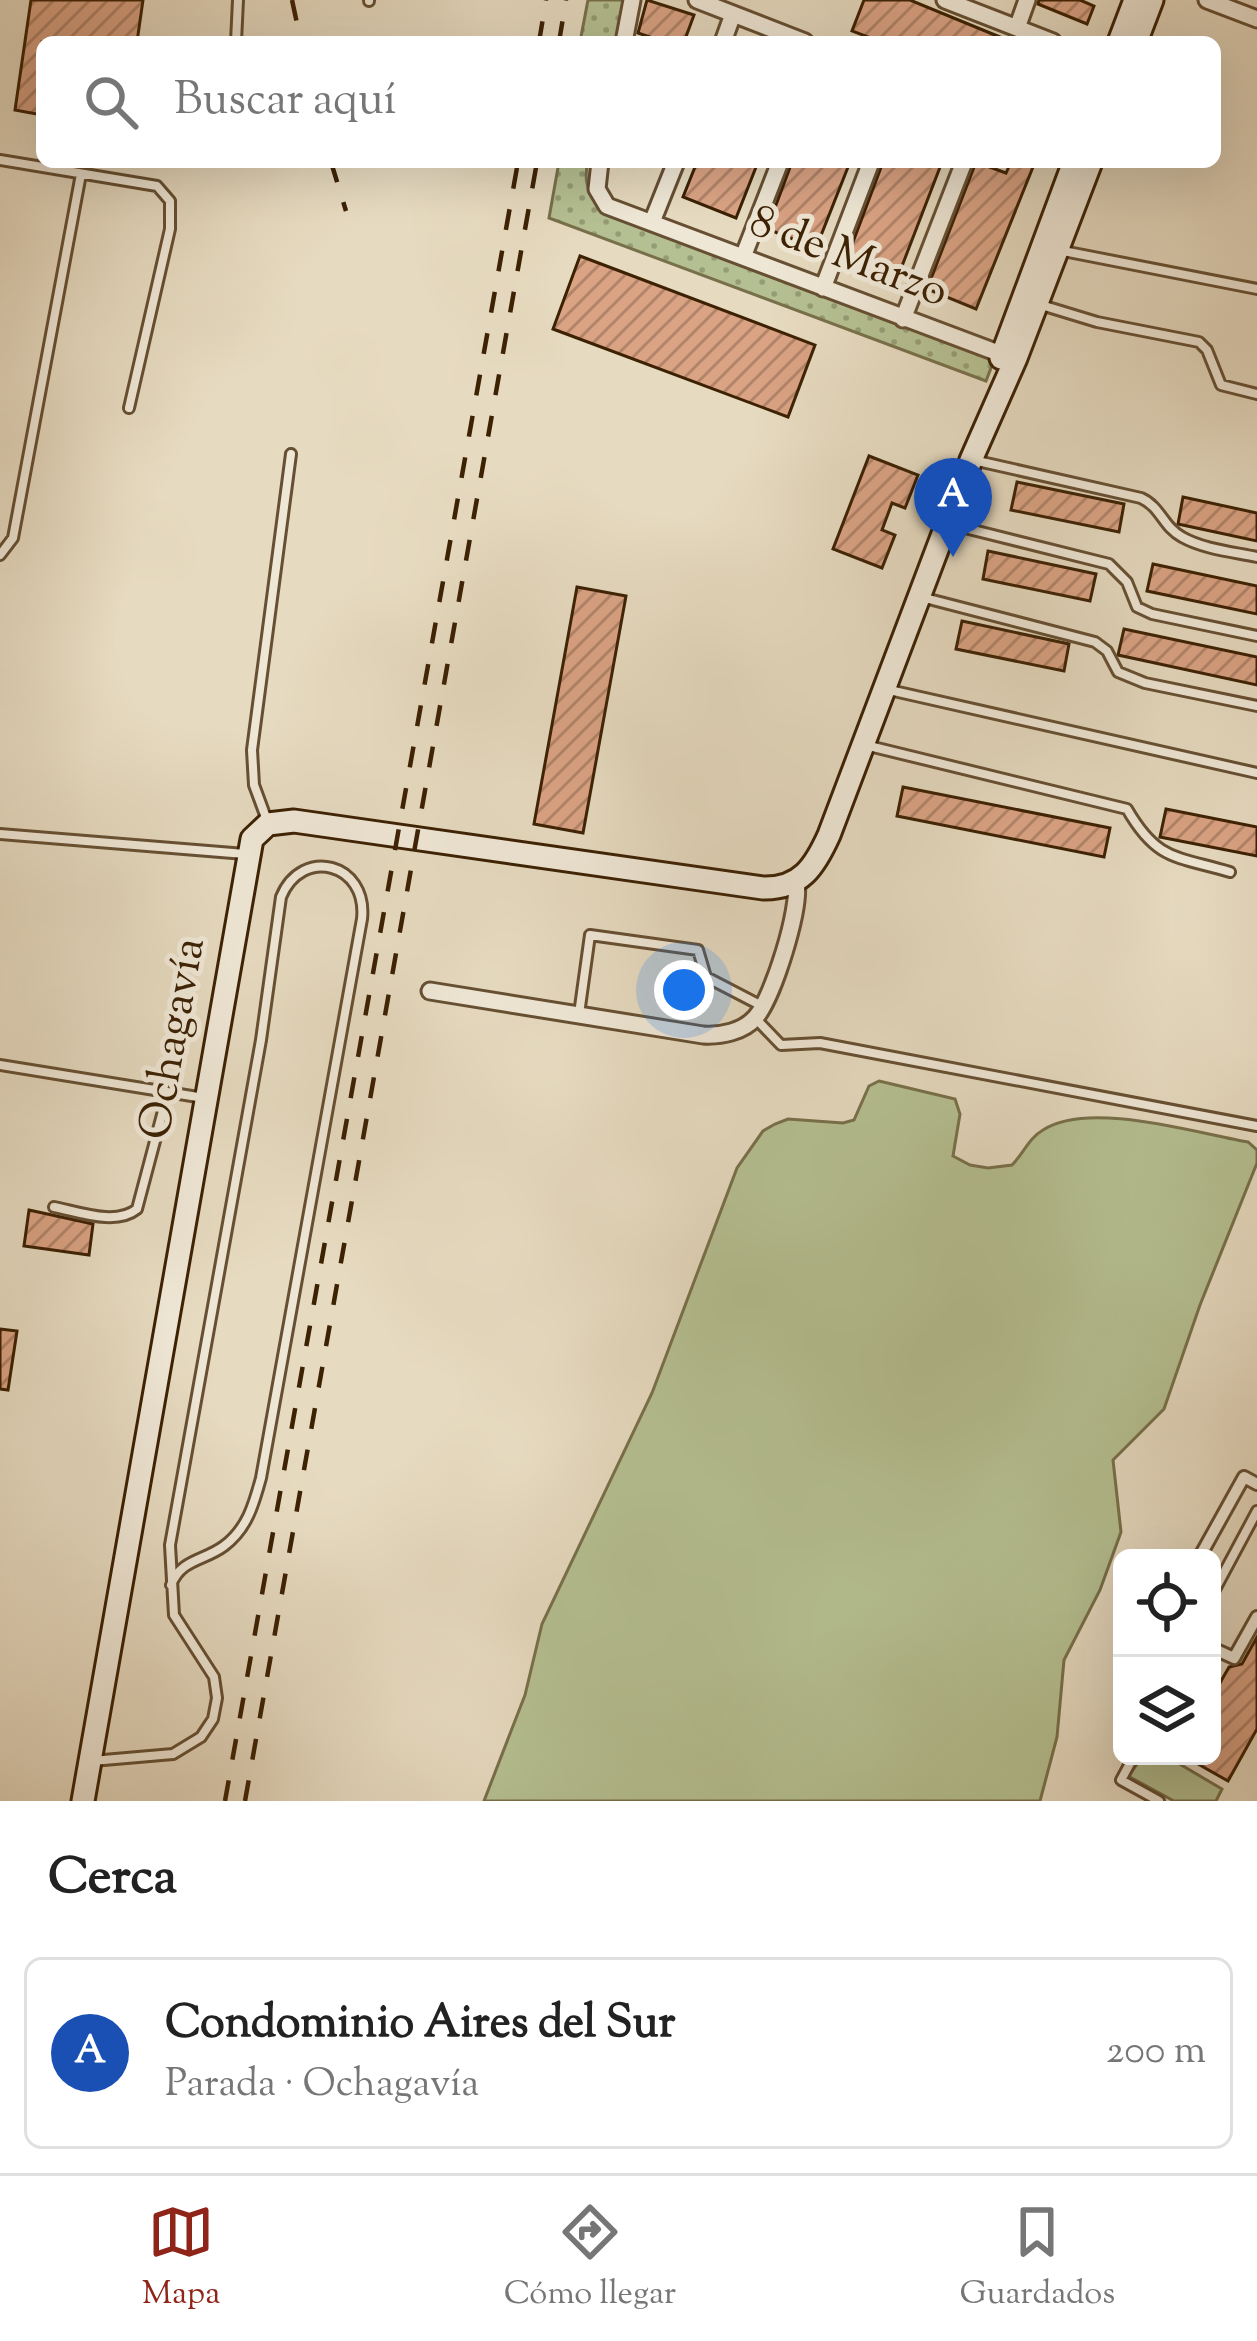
<!DOCTYPE html>
<html lang="es">
<head>
<meta charset="utf-8">
<style>
  :root { --surface:#fff; --page:#f2f2f2; --text:#222; --muted:#767676; --line:#e0e0e0; --accent:#8f2418 }
  body { margin:0; font-family:"Sorts Mill Goudy",serif; background:var(--page); color:var(--text) }
  .controls { position:absolute; right:36px; bottom:36px; display:grid; overflow:hidden; border-radius:18px; box-shadow:0 12px 48px #0002 }
  .controls button { width:108px; height:108px; display:grid; place-items:center; padding:0; border:0; border-bottom:3px solid var(--line); background:var(--surface); color:var(--text); font:60px sans-serif }
  .you { position:absolute; left:684px; top:990px; width:42px; height:42px; margin:-30px; border:9px solid #fff; border-radius:50%; background:#1a73e8; box-shadow:0 0 0 18px #1a73e833 }
  .badge { display:grid; place-items:center; width:78px; height:78px; border-radius:50%; background:var(--accent); color:#fff; font-size:39px; font-weight:700 }
  .pin { position:absolute; translate:-50% -99px; filter:drop-shadow(0 3px 6px #0008) }
  .pin::after { content:''; position:absolute; top:63px; width:42px; height:36px; background:inherit; clip-path:polygon(0 0,100% 0,50% 100%) }
  .list { margin:0; padding:0; list-style:none }
  h2 { display:flex; justify-content:space-between; align-items:center; height:156px; margin:0; padding:0 48px; font-size:51px }
  h2 small { font-size:39px; font-weight:400; color:var(--muted) }
  .list li { display:grid; grid-template-columns:78px 1fr auto; gap:36px; align-items:center; box-sizing:border-box; height:192px; margin:0 24px 24px; padding:0 24px; border:3px solid var(--line); border-radius:18px }
  .list b { display:block; font-size:45px; white-space:nowrap }
  .list p { margin:0; font-size:39px; white-space:nowrap; color:var(--muted) }
  .list em { font-size:39px; font-style:normal; color:var(--muted) }
  .icon { flex:none; width:66px; height:66px; fill:none; stroke:currentColor; stroke-width:2; stroke-linecap:round; stroke-linejoin:round }
  .map { position:relative; flex:none; width:1257px; height:1801px; overflow:hidden }
  .search { position:absolute; background:var(--surface); box-shadow:0 12px 48px #0002; left:36px; right:36px; top:36px; height:132px; display:flex; align-items:center; gap:30px; box-sizing:border-box; padding:0 42px; border-radius:18px; color:var(--muted); font-size:45px }
  .sheet { height:372px; background:var(--surface) }
  nav { display:flex; justify-content:space-around; align-items:center; box-sizing:border-box; height:168px; border-top:3px solid var(--line); background:var(--surface); font-size:33px; color:var(--muted) }
  nav a { display:grid; justify-items:center; gap:6px }
  nav .on { color:var(--accent) }
  .map>svg:first-child { display:block }
  .green { fill:#b5c092; stroke:#78704a; stroke-width:3 }
  .park { fill:url(#park-dots); stroke:#78704a; stroke-width:3 }
  .building { fill:url(#building-hatch); stroke:#3c2103; stroke-width:3 }
  .lines { fill:none; stroke-linecap:round; stroke-linejoin:round }
  .service-casing { stroke:#664f32; stroke-width:14 }
  .pedestrian-casing { stroke:#664f32; stroke-width:16 }
  .minor-casing { stroke:#664f32; stroke-width:21 }
  .secondary-casing { stroke:#3c2103; stroke-width:27 }
  .service { stroke:#efe7d6; stroke-width:8 }
  .pedestrian { stroke:#efe7d6; stroke-width:10 }
  .minor { stroke:#efe7d6; stroke-width:15 }
  .secondary { stroke:#efe7d6; stroke-width:21 }
  .rail { stroke:#3c2103; stroke-width:4.5; stroke-dasharray:21 21; stroke-linecap:butt }
  .labels { text-anchor:middle; dominant-baseline:central; stroke-width:10; stroke-linejoin:round; paint-order:stroke }
  .street-label { font-size:45px; fill:#3c2103; stroke:#efe7d6 }
</style>
</head>
<body>
<div class="map">
<svg width="1257" height="1801" viewBox="0 0 1257 1801">
  <defs>
    <pattern id="park-dots" width="8" height="8" patternUnits="userSpaceOnUse" patternTransform="scale(3)"><rect width="8" height="8" fill="#b5c092"/><path d="M2 2h.1M6 6h.1" fill="none" stroke="#949c75" stroke-width="1.8" stroke-linecap="round"/></pattern>
    <pattern id="building-hatch" width="6" height="6" patternUnits="userSpaceOnUse" patternTransform="scale(3)"><rect width="6" height="6" fill="#daa384"/><path d="M-1 1l2-2M0 6l6-6M5 7l2-2" fill="none" stroke="#b2846a"/></pattern>
  </defs>
  <rect width="100%" height="100%" fill="#e6dac0"/>
  <filter id="stains"><feTurbulence type="fractalNoise" baseFrequency=".00167" numOctaves="4"/><feColorMatrix values="0 0 0 0 .2 0 0 0 0 .09 0 0 0 0 .02 0 0 0 .5 -.17"/></filter>
  <radialGradient id="worn" r=".72"><stop offset=".6" stop-color="#630" stop-opacity="0"/><stop offset="1" stop-color="#630" stop-opacity=".3"/></radialGradient>
  <!-- green -->
  <path class="green" d="M879 1081 955 1099 960 1114 953 1156 970 1165 988 1168 1012 1165C1023 1154 1029 1138 1043 1130 1088 1100 1196 1133 1248 1142L1257 1150V1163L1200 1305 1164 1409 1113 1460 1121 1532 1100 1590 1064 1660 1057 1737 1040 1801H484L525 1695 542 1624 652 1393 737 1168 763 1131 775 1124 788 1119 843 1123 854 1120 869 1086Z
    M1157 1756H1166L1222 1789 1216 1801H1174L1128 1776 1138 1763Z"/>
  <!-- park -->
  <path class="park" d="M588 0H624L616 42H580Z
    M559 162H588C581 188 594 202 614 217L994 360 986 381 549 218Z"/>
  <!-- building -->
  <path class="building" d="M31 0H143L137 42H42V115L15 110Z
    M647 0 694 15 684 42H664L638 33Z
    M864 0H910L1012 42H881L852 31Z
    M1039 0H1080L1094 6 1087 24 1038 4Z
    M697 162H758L736 218 683 197Z
    M792 162H850L816 248 767 229Z
    M883 162H942L897 279 847 258Z
    M976 162 1006 173 1011 162H1035L976 309 927 289Z
    M580 256 815 345 788 417 553 329Z
    M869 456 918 475 905 508 892 503 882 530 895 535 882 568 833 549Z
    M1017 482 1124 504 1119 532 1011 510Z
    M1183 497 1257 513V541L1178 524Z
    M988 551 1096 574 1090 601 983 579Z
    M1153 564 1257 586V614L1147 591Z
    M577 587 626 596 583 833 534 824Z
    M962 621 1069 644 1064 671 956 649Z
    M1124 629 1257 657V685L1118 655Z
    M903 787 1110 828 1104 857 897 816Z
    M1166 809 1257 827V856L1160 837Z
    M29 1210 93 1224 89 1255 24 1246Z
    M0 1329 17 1331 8 1390 0 1389Z
    M1257 1637V1729L1228 1781 1184 1756H1212V1697L1229 1667 1242 1664Z"/>
  <g class="lines">
    <defs>
      <path id="service" d="M369 1V0
        M236 42 238 0
        M0 160 157 186 170 201V229L129 408
        M1058 250 1257 289
        M1038 304 1097 322 1199 342 1207 350 1221 385 1257 394
        M973 460 1141 498C1161 507 1163 527 1182 537 1203 549 1233 552 1257 557
        M949 524 1109 564 1127 582 1137 607 1152 614 1257 636
        M0 555 13 538 81 174
        M921 597 1095 642 1107 651 1118 672 1145 683 1257 706
        M885 689 1257 773
        M865 745 1127 809C1157 861 1176 856 1230 872
        M268 823 254 785 252 750 291 454
        M0 834 245 854
        M579 1014 590 935 698 950 706 977 762 1006
        M756 1019 781 1045 820 1043 1257 1126
        M0 1065 204 1098
        M54 1207C79 1212 116 1226 137 1209L168 1092
        M1212 1595 1257 1511
        M1134 1756 1121 1780 1159 1801
        M92 1761 173 1754 201 1737 213 1719 217 1698 214 1677 174 1615 170 1545 261 1040 281 897C302 846 368 863 362 919L261 1478C254 1504 247 1529 224 1546 204 1561 181 1559 171 1585"/>
      <path id="pedestrian" d="M1199 1558 1244 1477 1257 1484
        M1212 1648 1234 1658 1257 1617"/>
      <path id="minor" d="M697 0 805 42
        M945 0 1053 42
        M1207 0 1257 19
        M1017 28 1027 0
        M624 42 632 0
        M723 42 733 14
        M600 162 597 189 607 206 1009 357
        M652 222 676 162
        M743 257 780 162
        M823 288 871 162
        M903 319 964 162
        M430 991 703 1035C721 1036 743 1032 756 1017 773 997 801 908 796 882"/>
      <path id="secondary" d="M1119 42 1135 0
        M1136 42 1152 0
        M1001 358 1074 162
        M83 1801 252 839 268 824 294 821 763 888C801 889 815 866 829 835L971 460 1016 358 1091 162"/>
    </defs>
    <!-- service casing -->
    <use href="#service" class="service-casing"/>
    <!-- pedestrian casing -->
    <use href="#pedestrian" class="pedestrian-casing"/>
    <!-- minor casing -->
    <use href="#minor" class="minor-casing"/>
    <!-- secondary casing -->
    <use href="#secondary" class="secondary-casing"/>
    <!-- service -->
    <use href="#service" class="service"/>
    <!-- pedestrian -->
    <use href="#pedestrian" class="pedestrian"/>
    <!-- minor -->
    <use href="#minor" class="minor"/>
    <!-- secondary -->
    <use href="#secondary" class="secondary"/>
    <!-- rail -->
    <path class="rail" d="M292 0 301 42
      M539 42 546 0
      M559 42 566 0
      M331 162 346 211
      M225 1801 518 162
      M245 1801 537 162"/>
  </g>
  <g class="labels">
    <!-- street labels -->
    <g class="street-label">
      <text transform="translate(848 259) rotate(21)">8 de Marzo</text>
      <text transform="translate(175 1039) rotate(-80)">Ochagavía</text>
    </g>
  </g>
  <rect width="100%" height="100%" filter="url(#stains)"/>
  <rect width="100%" height="100%" fill="url(#worn)"/>
</svg>
<div class="controls">
<button><svg class="icon" aria-label="locate" viewBox="0 0 24 24"><circle cx="12" cy="12" r="6"/><path d="M12 2v4M12 18v4M2 12h4M18 12h4"/></svg></button>
<button><svg class="icon" aria-label="layers" viewBox="0 0 24 24"><path d="M12 4l9 5-9 5-9-5zM3 14l9 5 9-5"/></svg></button>
</div>
<div class="you"></div>
<div class="pin badge" style="left:953px;top:557px;background:#1a4fb4">A</div>
<div class="search"><svg class="icon" aria-label="search" viewBox="0 0 24 24"><circle cx="10" cy="10" r="6"/><path d="M15 15l6 6"/></svg>Buscar aquí</div>
</div>
<section class="sheet">
<h2>Cerca<small></small></h2>
<ul class="list">
<li><span class="badge" style="background:#1a4fb4">A</span><div><b>Condominio Aires del Sur</b><p>Parada · Ochagavía</p></div><em>200 m</em></li>
</ul>
</section>
<nav>
<a class="on"><svg class="icon" aria-label="map" viewBox="0 0 24 24"><path d="M3 6l6-2 6 2 6-2v14l-6 2-6-2-6 2zM9 4v14M15 6v14"/></svg>Mapa</a>
<a><svg class="icon" aria-label="directions" viewBox="0 0 24 24"><path d="M12 3l9 9-9 9-9-9zM9 14v-3h6M13 9l2 2-2 2"/></svg>Cómo llegar</a>
<a><svg class="icon" aria-label="saved" viewBox="0 0 24 24"><path d="M7 4h10v16l-5-4-5 4z"/></svg>Guardados</a>
</nav>
</body>
</html>
